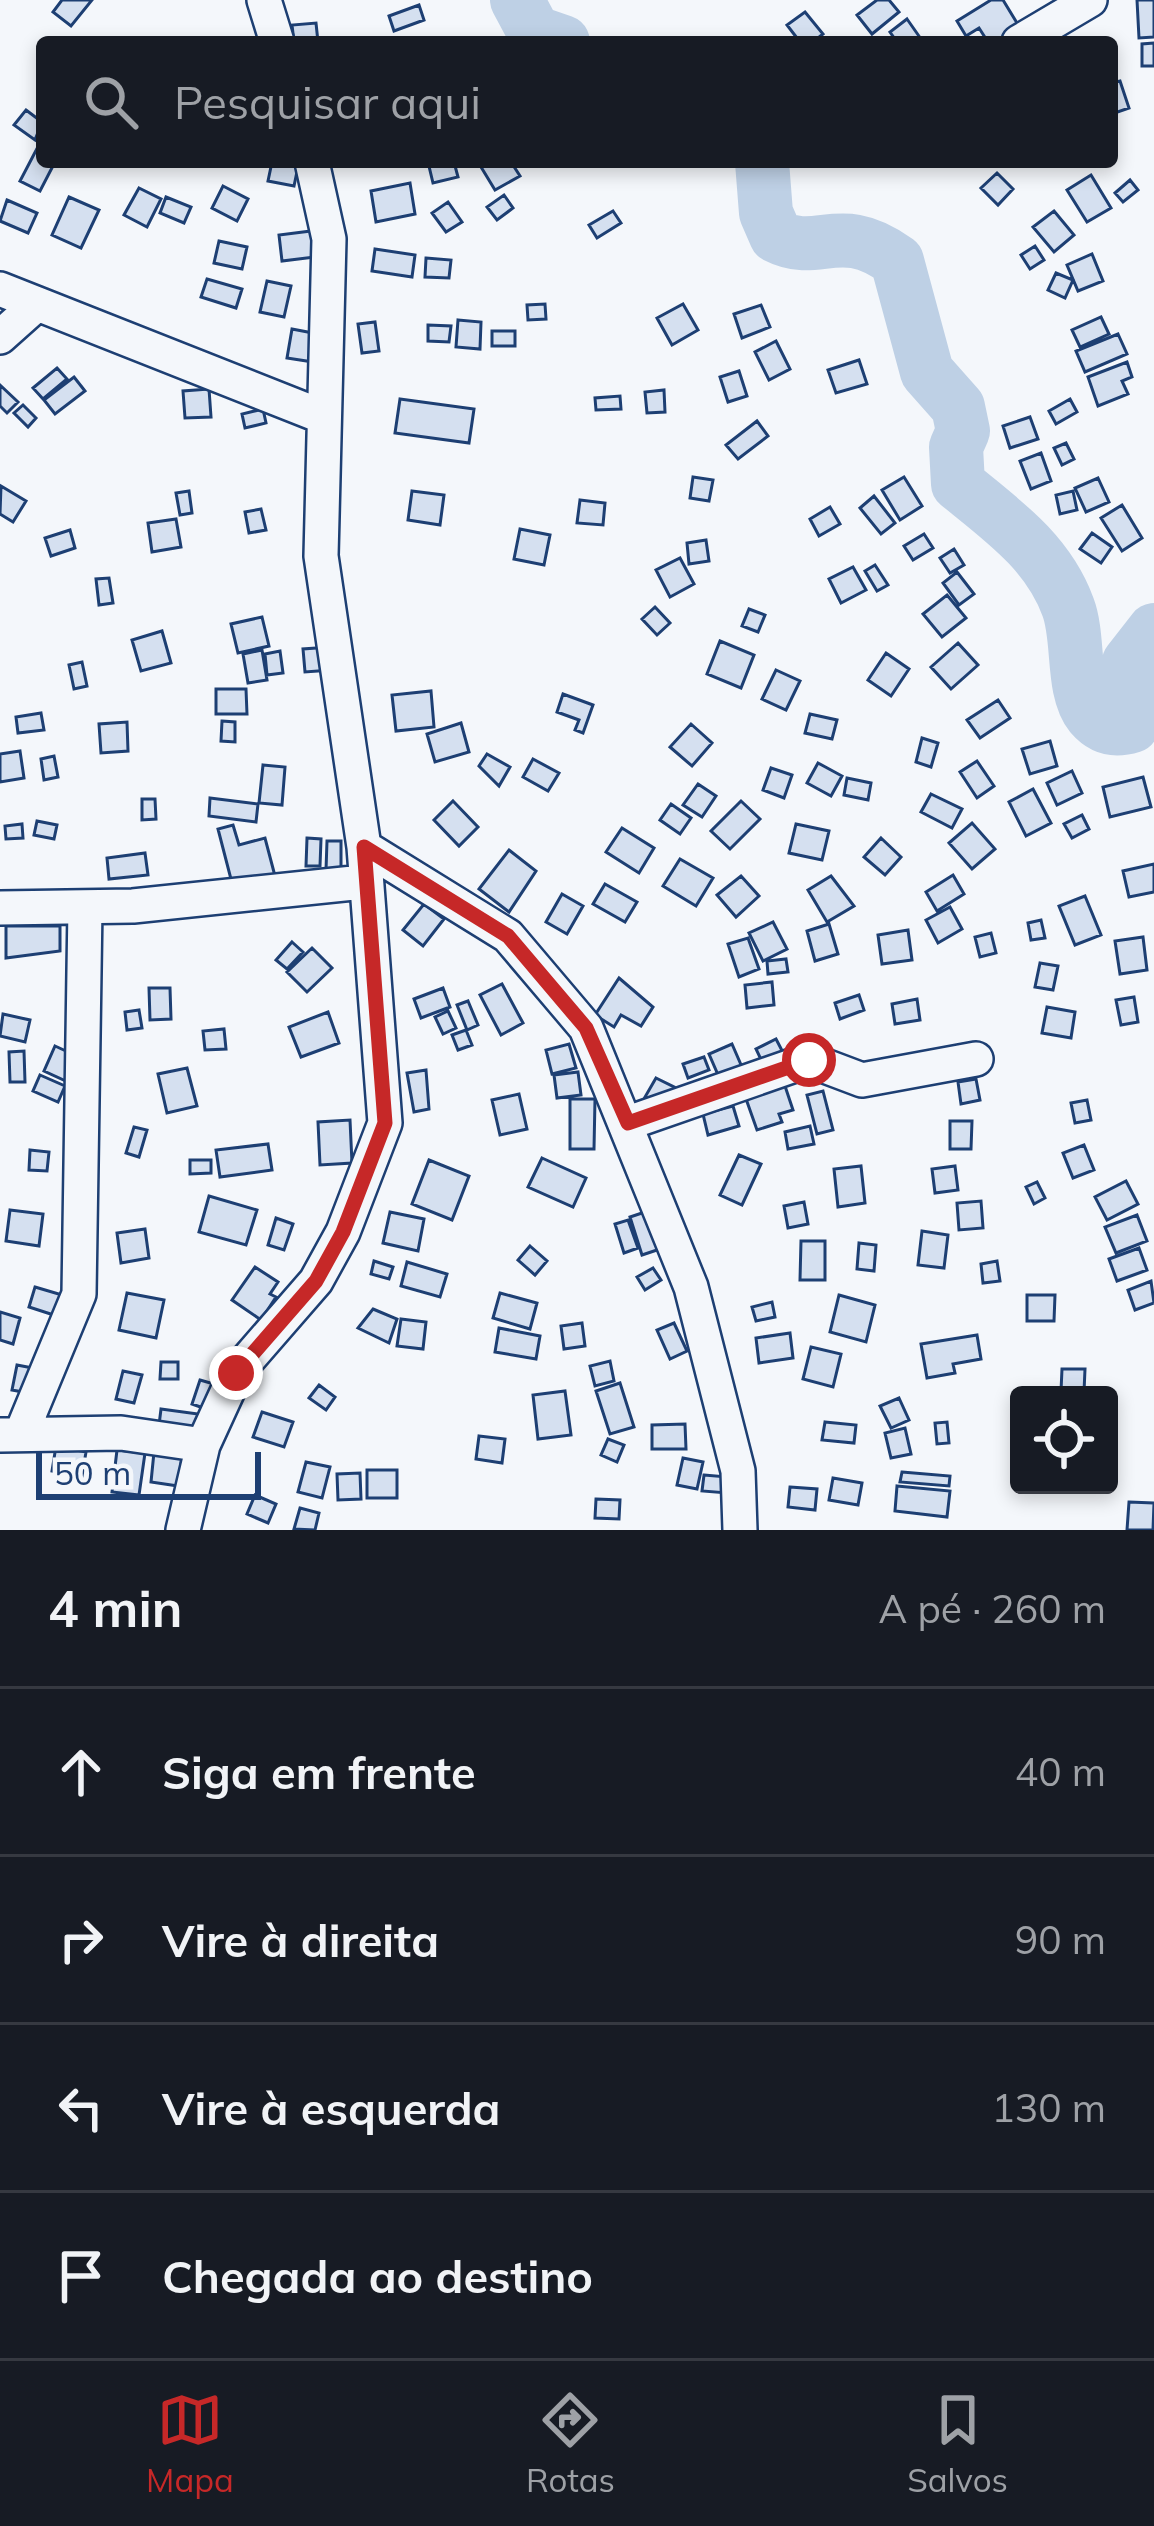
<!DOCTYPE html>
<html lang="pt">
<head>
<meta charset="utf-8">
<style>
  :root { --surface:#171b24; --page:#20242c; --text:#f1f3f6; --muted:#9ea1a6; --line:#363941; --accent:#c62828 }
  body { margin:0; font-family:Mulish,sans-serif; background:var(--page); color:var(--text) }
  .controls { position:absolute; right:36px; bottom:36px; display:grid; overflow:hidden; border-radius:12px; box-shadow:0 6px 18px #0003 }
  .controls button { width:108px; height:108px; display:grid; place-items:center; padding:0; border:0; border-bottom:3px solid var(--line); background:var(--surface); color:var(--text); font:60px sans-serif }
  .scale { position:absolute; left:36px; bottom:30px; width:225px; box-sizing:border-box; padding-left:12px; border:6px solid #1d3f73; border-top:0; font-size:33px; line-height:42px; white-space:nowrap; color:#1d3f73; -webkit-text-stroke:9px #f4f7fb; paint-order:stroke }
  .stop { position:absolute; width:36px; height:36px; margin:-27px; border:9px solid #c62828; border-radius:50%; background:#fff }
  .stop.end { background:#c62828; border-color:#fff; box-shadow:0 3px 12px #0008 }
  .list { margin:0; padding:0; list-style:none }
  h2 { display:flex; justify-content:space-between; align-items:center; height:156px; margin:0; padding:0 48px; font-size:51px }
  h2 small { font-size:39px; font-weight:400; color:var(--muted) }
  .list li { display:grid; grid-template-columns:78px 1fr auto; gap:36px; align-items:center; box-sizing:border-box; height:168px; padding:0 48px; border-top:3px solid var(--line) }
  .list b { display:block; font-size:45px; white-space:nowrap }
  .list em { font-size:39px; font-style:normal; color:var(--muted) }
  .icon { flex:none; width:66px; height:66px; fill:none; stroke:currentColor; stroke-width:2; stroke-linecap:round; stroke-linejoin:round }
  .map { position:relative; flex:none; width:1154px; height:1530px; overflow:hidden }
  .search { position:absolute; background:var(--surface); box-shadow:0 6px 18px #0003; left:36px; right:36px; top:36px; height:132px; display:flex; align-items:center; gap:30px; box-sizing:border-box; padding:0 42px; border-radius:12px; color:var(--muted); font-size:45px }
  .sheet { height:828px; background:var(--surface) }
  nav { display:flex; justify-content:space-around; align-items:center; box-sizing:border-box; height:168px; border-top:3px solid var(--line); background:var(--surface); font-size:33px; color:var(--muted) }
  nav a { display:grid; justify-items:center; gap:6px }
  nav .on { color:var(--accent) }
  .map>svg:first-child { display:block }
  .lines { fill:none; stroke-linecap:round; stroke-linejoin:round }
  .river { stroke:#bed0e5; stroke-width:54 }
  .building { fill:#d5e0f0; stroke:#1d3f73; stroke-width:3 }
  .minor-casing { stroke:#1d3f73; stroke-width:38 }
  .minor { stroke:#f4f7fb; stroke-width:33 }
  .route { stroke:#c62828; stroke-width:15 }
</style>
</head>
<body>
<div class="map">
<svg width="1154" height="1530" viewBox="0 0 1154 1530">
  <rect width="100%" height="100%" fill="#f4f7fb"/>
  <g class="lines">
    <!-- river -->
    <path class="river" d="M517 0 534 32 563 42
      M762 162 766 213 776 236C819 258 840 219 897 261L927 372 958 407 963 431 956 447 958 484C1002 520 1048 552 1068 607 1080 638 1071 690 1091 715 1103 729 1116 731 1132 726L1140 710 1129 662 1154 630"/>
  </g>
  <!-- building -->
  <path class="building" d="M62 0H92L71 26 53 12Z
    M877 0H889L899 12 872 34 857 15Z
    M991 0H1003L1020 28 998 42H988L979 28 966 36 957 21Z
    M1137 0H1154V37L1139 38Z
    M419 5 424 20 394 31 389 16Z
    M805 12 823 34 813 42H800L787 25Z
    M907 19 921 39 897 42 890 32Z
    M316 23 318 42H294L292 25Z
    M1154 43V66H1142V44Z
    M1120 81 1129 108 1112 114V83Z
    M26 110 42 122 35 140 14 125Z
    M42 139V162H55L40 191 20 181Z
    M272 162H299L294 186 268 181Z
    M428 162H454L458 177 433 183Z
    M478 162H511L520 176 495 190Z
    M997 173 1013 189 998 205 981 188Z
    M1091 175 1111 208 1087 222 1067 190Z
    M1130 180 1138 190 1123 202 1115 193Z
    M410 183 415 214 376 222 371 191Z
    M223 186 248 199 237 221 212 208Z
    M139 188 161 199 147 227 124 215Z
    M504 195 513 208 497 220 487 207Z
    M69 197 99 210 81 248 52 235Z
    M166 197 191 207 184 223 160 213Z
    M7 200 37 213 28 233 0 221Z
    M448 202 462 222 446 232 432 213Z
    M613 211 621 223 597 238 589 225Z
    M1054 211 1074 235 1054 252 1033 227Z
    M319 230 323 256 282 261 279 235Z
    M219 241 247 247 242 269 214 263Z
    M1035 246 1044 260 1030 269 1021 255Z
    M375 249 415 255 412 277 372 271Z
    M1092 254 1103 281 1078 291 1067 265Z
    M426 258 451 260 449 278 425 277Z
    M1056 273 1073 280 1065 298 1048 290Z
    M207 279 242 289 236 308 201 297Z
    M267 281 291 286 284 317 260 312Z
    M545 304 546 319 528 320 527 305Z
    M683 304 698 330 672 345 657 318Z
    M761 305 770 327 742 338 734 314Z
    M1101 317 1109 334 1080 347 1072 330Z
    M458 320 481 322 480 349 456 347Z
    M375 322 379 351 362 353 358 324Z
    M428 325 451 326 449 342 428 341Z
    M292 329 318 334 313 362 287 358Z
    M492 331H515V346H492Z
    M1118 334 1127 354 1085 372 1076 351Z
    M776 341 790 369 769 380 755 352Z
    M859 360 867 384 836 393 828 370Z
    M1127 362 1132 377 1122 381 1128 394 1098 406 1088 377Z
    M57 368 67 379 43 399 33 388Z
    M739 371 747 396 728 402 720 377Z
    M74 377 85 391 55 414 44 400Z
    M0 385 18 402 7 413 0 406Z
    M209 389 211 417 185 418 183 391Z
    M664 390 665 412 647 413 645 392Z
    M620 396 621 409 596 410 595 398Z
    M400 399 474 409 469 443 395 433Z
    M1070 399 1077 412 1056 424 1049 411Z
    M23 405 36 418 28 427 14 413Z
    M263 409 266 423 245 428 242 414Z
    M1030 417 1038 439 1010 448 1003 426Z
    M757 421 768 436 738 459 726 445Z
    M1066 443 1074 459 1062 465 1054 448Z
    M1041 453 1051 481 1031 489 1020 461Z
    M693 477 713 480 709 501 690 498Z
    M904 477 922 506 900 520 882 490Z
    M1098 478 1109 502 1086 512 1075 488Z
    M1 486 26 501 13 522 0 514Z
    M189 491 192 513 180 515 176 493Z
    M412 491 444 495 440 525 408 520Z
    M1073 491 1077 510 1060 514 1056 495Z
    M874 496 895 523 881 534 860 508Z
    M580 500 605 503 603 525 577 523Z
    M1122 505 1142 538 1122 551 1101 518Z
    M830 507 840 524 819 536 810 519Z
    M261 509 266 530 249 533 245 512Z
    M176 519 181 547 152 552 148 523Z
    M520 529 550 535 544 565 514 559Z
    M70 530 75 548 51 556 45 538Z
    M1092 533 1112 547 1101 563 1080 549Z
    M924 534 933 548 913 560 904 546Z
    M706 540 709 561 689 564 687 543Z
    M954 549 964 565 950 573 940 558Z
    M680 558 694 584 670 597 656 570Z
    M875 565 888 585 877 591 865 571Z
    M853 567 866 590 841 603 829 579Z
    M957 572 974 594 959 605 943 583Z
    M109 578 113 603 99 605 96 579Z
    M947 595 966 618 942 637 923 614Z
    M655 607 670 623 657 635 642 619Z
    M749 609 765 615 758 632 742 626Z
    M262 617 269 646 238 653 231 624Z
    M162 631 171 663 141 671 132 640Z
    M720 641 754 655 741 688 707 674Z
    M958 643 978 665 951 689 931 667Z
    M330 647 331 670 305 672 303 649Z
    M262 650 267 680 248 683 243 654Z
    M280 651 283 673 267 675 265 654Z
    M886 653 909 669 891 696 868 680Z
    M82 662 87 686 74 689 69 665Z
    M776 670 800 681 786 710 762 699Z
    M216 689H246L247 714H216Z
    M431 691 434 727 396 731 392 695Z
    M563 694 593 705 583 733 575 730 579 720 557 712Z
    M998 700 1010 718 980 738 967 720Z
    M41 713 44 730 18 733 16 717Z
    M810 714 837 720 832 739 805 733Z
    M222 721 235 722V742L221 741Z
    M127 722 128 751 101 753 99 724Z
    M461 723 469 752 435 762 427 734Z
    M691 724 712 743 692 766 670 747Z
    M922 738 938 743 931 767 916 762Z
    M1050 741 1057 766 1030 774 1022 749Z
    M20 751 24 778 0 782V754Z
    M487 754 510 767 499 786 479 766Z
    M54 756 58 777 44 780 41 759Z
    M533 759 559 773 548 791 523 777Z
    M977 761 994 786 977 798 960 772Z
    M818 763 842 776 831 796 807 783Z
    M263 765 285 767 282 805 259 803Z
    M771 768 792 775 784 798 763 790Z
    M1072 771 1082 793 1057 805 1047 783Z
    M1143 777 1151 807 1110 817 1103 787Z
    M847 778 871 783 868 800 844 795Z
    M698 784 716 796 702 817 683 805Z
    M1033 789 1051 823 1026 836 1009 802Z
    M931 794 962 809 952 828 921 812Z
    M210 798 258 804 256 822 209 816Z
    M142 799H155L156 819 142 820Z
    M453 801 478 827 459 846 434 820Z
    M741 801 760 819 730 849 711 831Z
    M671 804 691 818 680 834 660 820Z
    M1082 815 1089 829 1072 838 1064 824Z
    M37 821 57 825 54 839 34 835Z
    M972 823 995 849 972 869 949 843Z
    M22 824 23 838 6 839 5 826Z
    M796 824 829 831 822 860 789 853Z
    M233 825 239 845 265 838 275 876 233 887 218 829Z
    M622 828 654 848 639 873 606 852Z
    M307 838 321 839 320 866H306Z
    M881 838 901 857 885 875 864 857Z
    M327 841H341V870H326Z
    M509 850 536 871 509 912 479 889Z
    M145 853 148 875 109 879 107 858Z
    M680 859 713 878 696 906 663 886Z
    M1154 864V892L1129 897 1123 871Z
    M953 875 964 894 937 911 926 892Z
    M741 876 759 896 736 917 717 895Z
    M831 876 854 906 827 922 808 890Z
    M605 884 637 902 625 922 593 904Z
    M562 894 583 906 567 934 546 922Z
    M1085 896 1101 935 1075 945 1059 906Z
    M424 904 444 919 423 946 403 930Z
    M950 907 962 929 938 943 926 920Z
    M1041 920 1045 938 1031 940 1028 923Z
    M773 922 787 949 763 961 749 933Z
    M829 924 838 954 815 961 807 931Z
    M6 926H60V951L6 958Z
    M908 930 912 960 882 964 878 935Z
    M991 933 996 953 980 957 975 937Z
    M1143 937 1147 970 1120 974 1115 941Z
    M748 938 759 969 739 977 728 944Z
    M292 942 303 952 287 969 276 960Z
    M312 948 332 968 307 992 287 972Z
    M786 959 788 972 768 974 767 961Z
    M1040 963 1058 966 1053 990 1035 987Z
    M619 978 653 1007 641 1026 621 1015 614 1027 595 1015Z
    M772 982 774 1005 747 1008 745 985Z
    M502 984 523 1023 501 1035 480 995Z
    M149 988H170L171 1019 150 1020Z
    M443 988 450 1007 421 1018 414 999Z
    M859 995 864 1010 840 1019 835 1003Z
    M1134 997 1138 1022 1121 1025 1116 1000Z
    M917 999 920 1020 895 1024 892 1004Z
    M468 1001 478 1025 467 1030 457 1005Z
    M1047 1007 1075 1012 1071 1038 1042 1033Z
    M139 1010 142 1028 127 1030 125 1012Z
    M448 1011 456 1028 443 1034 435 1017Z
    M328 1012 339 1043 301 1057 289 1027Z
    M3 1014 30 1020 25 1042 0 1036Z
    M224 1029 226 1049 205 1050 203 1031Z
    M466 1030 472 1045 458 1050 452 1035Z
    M776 1039 788 1062 767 1072 756 1049Z
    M569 1044 576 1068 552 1074 546 1050Z
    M732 1044 745 1074 722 1084 709 1054Z
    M55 1046 79 1057 68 1082 44 1071Z
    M24 1051 25 1082H10L9 1052Z
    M704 1057 709 1070 688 1078 683 1064Z
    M187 1068 197 1106 167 1113 158 1074Z
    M426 1070 429 1109 414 1112 407 1073Z
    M578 1072 581 1095 557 1098 554 1075Z
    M40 1075 65 1086 58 1102 33 1091Z
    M656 1078 674 1087 663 1106 645 1097Z
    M976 1079 980 1100 961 1104 958 1082Z
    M785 1086 793 1110 779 1114 782 1122 757 1130 745 1096Z
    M823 1091 833 1130 817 1134 807 1095Z
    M519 1094 527 1129 500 1135 492 1100Z
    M570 1099H595L594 1149H570Z
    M1087 1100 1091 1120 1075 1123 1071 1103Z
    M733 1106 739 1126 708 1135 703 1114Z
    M350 1120 352 1163 320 1165 318 1122Z
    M950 1121H972L971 1149H950Z
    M810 1126 814 1144 788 1149 785 1132Z
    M134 1127 147 1130 139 1157 126 1153Z
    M268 1144 272 1170 220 1177 216 1150Z
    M1084 1145 1094 1170 1073 1178 1063 1153Z
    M30 1150 49 1152 47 1171 29 1170Z
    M739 1155 761 1164 742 1205 720 1195Z
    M542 1158 586 1178 573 1207 528 1187Z
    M190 1160H211V1173L190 1174Z
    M429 1160 469 1176 452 1220 412 1204Z
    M861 1166 865 1203 838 1207 834 1169Z
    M955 1166 958 1190 935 1193 932 1169Z
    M1126 1181 1138 1204 1107 1220 1095 1197Z
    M1037 1182 1045 1198 1034 1204 1026 1187Z
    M209 1196 257 1210 246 1245 199 1232Z
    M981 1201 983 1228 959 1230 957 1203Z
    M804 1202 808 1224 788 1228 784 1206Z
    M10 1210 43 1214 39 1246 6 1241Z
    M651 1210 663 1248 642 1255 630 1217Z
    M390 1212 424 1219 418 1251 383 1243Z
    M1137 1215 1147 1241 1116 1253 1105 1227Z
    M276 1218 293 1224 284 1250 268 1245Z
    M628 1220 638 1248 624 1253 615 1224Z
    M145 1229 149 1258 121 1263 117 1233Z
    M922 1231 948 1235 944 1268 918 1265Z
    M801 1241H825V1280H800Z
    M859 1243 876 1245 874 1271 857 1269Z
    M530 1246 547 1261 535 1275 518 1260Z
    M1139 1248 1147 1270 1117 1281 1109 1259Z
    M374 1261 393 1267 389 1279 371 1274Z
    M997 1261 1000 1281 983 1283 981 1264Z
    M407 1262 447 1274 440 1297 401 1286Z
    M255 1267 278 1282 270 1294 276 1297 261 1320 232 1300Z
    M653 1268 661 1280 645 1290 637 1277Z
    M1151 1281 1154 1303 1135 1310 1128 1290Z
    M35 1287 69 1297 63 1318 29 1307Z
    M127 1293 164 1300 156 1338 119 1330Z
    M500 1293 537 1303 530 1329 493 1318Z
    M839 1295 875 1305 866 1342 830 1332Z
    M1027 1295H1055L1054 1321H1027Z
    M772 1302 775 1317 756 1321 752 1307Z
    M373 1309 397 1319 389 1343 358 1328Z
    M0 1312 20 1318 13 1344 0 1340Z
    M401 1319 426 1322 423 1349 397 1346Z
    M582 1323 585 1346 564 1349 561 1326Z
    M674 1323 687 1351 670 1359 657 1330Z
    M499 1328 540 1336 536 1359 495 1352Z
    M790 1333 793 1358 759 1363 756 1338Z
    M977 1335 981 1359 953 1364 955 1373 927 1378 921 1344Z
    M811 1347 841 1354 833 1387 803 1379Z
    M610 1361 614 1381 595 1386 590 1366Z
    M161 1362H178V1379H160Z
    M17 1365 43 1370 39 1395 12 1390Z
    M1062 1369H1085L1084 1392 1061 1391Z
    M123 1371 142 1375 134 1403 116 1399Z
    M200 1380 214 1384 206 1409 192 1404Z
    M620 1383 634 1427 610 1434 596 1391Z
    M319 1385 335 1397 326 1410 309 1398Z
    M565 1391 571 1435 538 1439 533 1395Z
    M899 1398 909 1420 891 1428 880 1406Z
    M161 1409 198 1414 196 1430 159 1425Z
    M262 1412 293 1422 284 1447 253 1437Z
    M825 1422 856 1425 854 1443 822 1440Z
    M947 1422 949 1443 937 1444 935 1423Z
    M685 1424 686 1449H652V1425Z
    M905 1428 911 1454 891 1458 885 1433Z
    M479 1436 505 1439 502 1463 476 1459Z
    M608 1439 624 1445 617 1462 601 1455Z
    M56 1446 86 1452 82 1476 52 1471Z
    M117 1450 145 1453 139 1495 112 1492Z
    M154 1452 182 1456 178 1486 151 1482Z
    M683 1458 703 1462 697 1489 677 1485Z
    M306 1462 330 1467 322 1498 298 1492Z
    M367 1470H397V1498H367Z
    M902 1472 950 1476 949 1486 900 1482Z
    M360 1473 361 1499 338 1500 337 1474Z
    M704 1475 728 1477 727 1493 702 1491Z
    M833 1478 862 1483 858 1505 829 1500Z
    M897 1486 950 1491 947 1517 895 1511Z
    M790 1487 817 1489 815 1510 788 1507Z
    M255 1495 276 1504 268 1523 247 1514Z
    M596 1499 620 1500 619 1519 595 1518Z
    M1129 1502 1154 1503 1153 1530H1127Z
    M300 1508 319 1513 315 1530 294 1529Z"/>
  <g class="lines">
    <defs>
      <path id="minor" d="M264 0 277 42
        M1019 42 1090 0
        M0 289 321 416
        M0 337 37 304
        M364 847 508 936 586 1028 691 1287 738 1471 740 1530
        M0 908 133 906 363 882
        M628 1123 809 1060 862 1080 976 1059
        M21 1434 79 1294 85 907
        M1 1435 121 1433 203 1445
        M183 1530 203 1445 236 1373 316 1281 343 1232 385 1123 364 847 321 556 329 239 312 162"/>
    </defs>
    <!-- minor casing -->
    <use href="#minor" class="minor-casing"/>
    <!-- minor -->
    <use href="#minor" class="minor"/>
  </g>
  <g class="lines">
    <!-- route -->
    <path class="route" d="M236 1373 316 1281 343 1232 385 1123 364 847 508 936 586 1028 628 1123 809 1060"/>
  </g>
</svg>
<div class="controls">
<button><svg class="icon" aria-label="locate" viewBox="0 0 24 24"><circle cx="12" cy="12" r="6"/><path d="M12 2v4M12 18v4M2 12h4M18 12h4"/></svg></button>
</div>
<div class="scale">50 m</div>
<div class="stop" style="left:809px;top:1060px"></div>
<div class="stop end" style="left:236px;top:1373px"></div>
<div class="search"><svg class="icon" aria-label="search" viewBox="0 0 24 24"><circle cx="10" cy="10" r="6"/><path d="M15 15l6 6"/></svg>Pesquisar aqui</div>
</div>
<section class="sheet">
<h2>4 min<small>A pé · 260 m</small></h2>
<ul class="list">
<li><svg class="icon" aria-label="ahead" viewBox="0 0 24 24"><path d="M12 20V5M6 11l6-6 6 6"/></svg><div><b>Siga em frente</b></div><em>40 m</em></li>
<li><svg class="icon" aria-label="right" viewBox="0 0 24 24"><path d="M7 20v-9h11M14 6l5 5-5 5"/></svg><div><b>Vire à direita</b></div><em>90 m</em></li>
<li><svg class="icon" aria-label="left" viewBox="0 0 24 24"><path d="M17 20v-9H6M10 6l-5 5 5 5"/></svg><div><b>Vire à esquerda</b></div><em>130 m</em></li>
<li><svg class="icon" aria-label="arrive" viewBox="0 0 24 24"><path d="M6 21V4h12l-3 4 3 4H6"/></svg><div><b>Chegada ao destino</b></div></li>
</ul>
</section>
<nav>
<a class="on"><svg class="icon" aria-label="map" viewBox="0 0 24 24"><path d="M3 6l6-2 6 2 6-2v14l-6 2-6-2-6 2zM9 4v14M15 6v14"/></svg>Mapa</a>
<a><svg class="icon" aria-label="directions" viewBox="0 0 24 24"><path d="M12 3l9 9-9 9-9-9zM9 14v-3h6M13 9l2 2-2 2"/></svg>Rotas</a>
<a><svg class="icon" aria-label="saved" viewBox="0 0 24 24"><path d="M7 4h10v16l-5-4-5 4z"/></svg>Salvos</a>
</nav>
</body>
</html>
